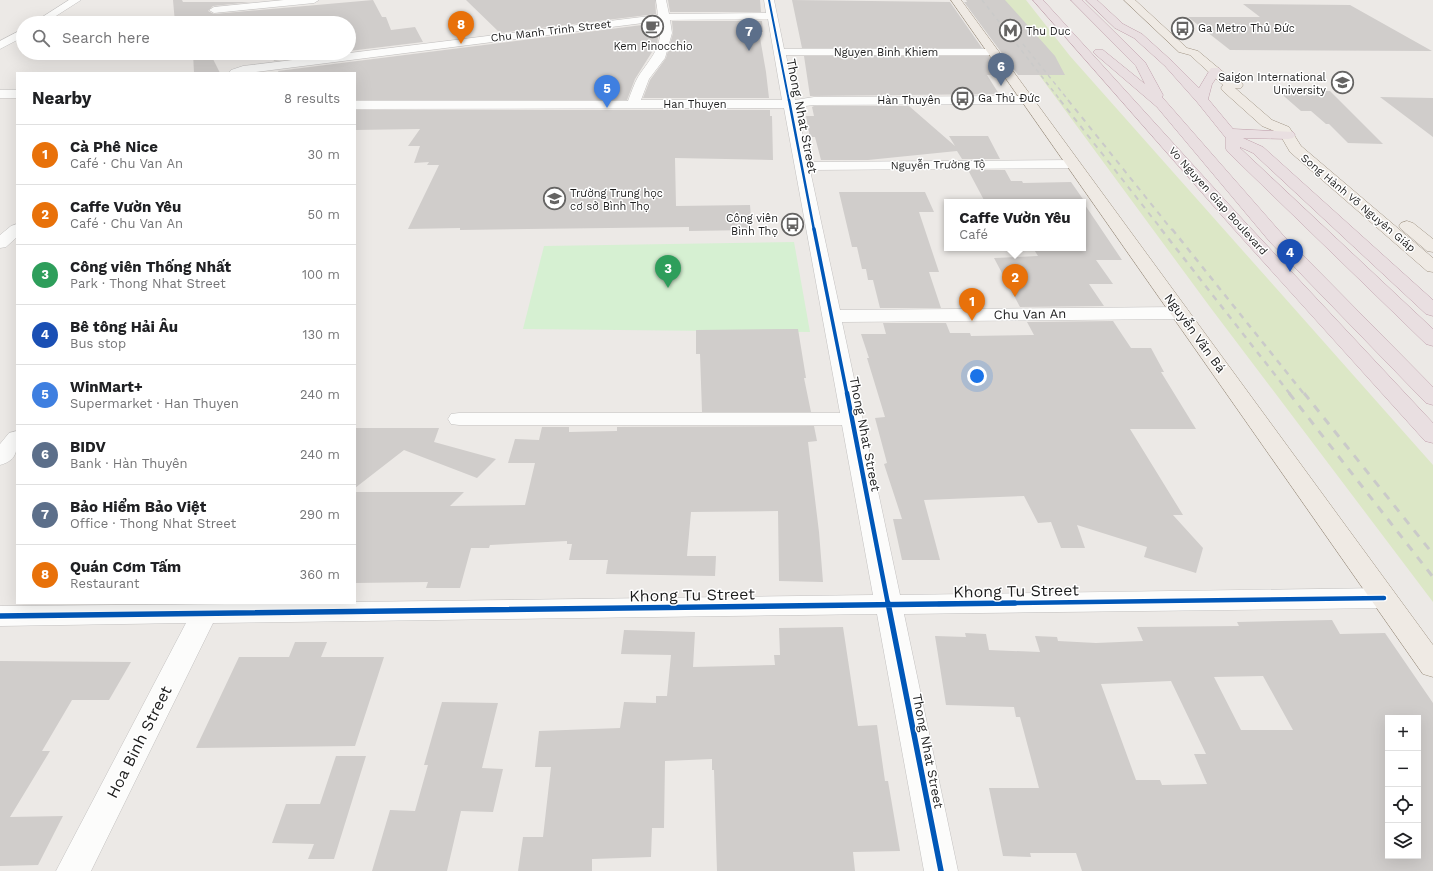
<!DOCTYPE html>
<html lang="en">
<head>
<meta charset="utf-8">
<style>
  :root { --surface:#fff; --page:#f2f2f2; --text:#202124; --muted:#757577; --line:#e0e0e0; --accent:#ea580c }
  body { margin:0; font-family:"Work Sans",sans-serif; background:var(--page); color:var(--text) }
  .controls { position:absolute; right:12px; bottom:12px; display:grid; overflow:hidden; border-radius:0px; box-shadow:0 4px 16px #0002 }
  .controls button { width:36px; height:36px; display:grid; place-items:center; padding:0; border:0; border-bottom:1px solid var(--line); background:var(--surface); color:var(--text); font:20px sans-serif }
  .you { position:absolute; left:977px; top:376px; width:14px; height:14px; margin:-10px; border:3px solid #fff; border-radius:50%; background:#1a73e8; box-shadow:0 0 0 6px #1a73e833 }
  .badge { display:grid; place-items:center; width:26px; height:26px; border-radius:50%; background:var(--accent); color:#fff; font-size:13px; font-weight:700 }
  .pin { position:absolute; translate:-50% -33px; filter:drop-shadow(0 1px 2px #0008) }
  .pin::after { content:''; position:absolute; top:21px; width:14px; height:12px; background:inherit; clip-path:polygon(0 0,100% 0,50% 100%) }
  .popup { position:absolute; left:944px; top:199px; width:142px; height:52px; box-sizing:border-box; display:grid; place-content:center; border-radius:0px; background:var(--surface); filter:drop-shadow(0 1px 3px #0005); font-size:13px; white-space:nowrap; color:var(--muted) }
  .popup b { font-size:15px; color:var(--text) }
  .popup::after { content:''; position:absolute; left:50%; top:100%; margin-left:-8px; border:8px solid transparent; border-top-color:var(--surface) }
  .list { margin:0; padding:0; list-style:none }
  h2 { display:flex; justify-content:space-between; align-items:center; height:52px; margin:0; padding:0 16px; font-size:17px }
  h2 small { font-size:13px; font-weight:400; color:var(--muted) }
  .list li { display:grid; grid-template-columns:26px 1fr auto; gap:12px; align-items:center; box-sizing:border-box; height:60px; padding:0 16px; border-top:1px solid var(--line) }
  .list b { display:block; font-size:15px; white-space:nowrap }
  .list p { margin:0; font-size:13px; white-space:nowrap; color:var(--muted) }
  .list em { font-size:13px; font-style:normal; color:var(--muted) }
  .icon { flex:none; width:22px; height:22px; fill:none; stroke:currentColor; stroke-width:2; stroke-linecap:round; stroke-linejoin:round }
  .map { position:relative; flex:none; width:1433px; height:871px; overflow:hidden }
  .search { position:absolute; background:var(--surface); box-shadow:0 4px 16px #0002; left:16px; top:16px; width:340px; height:44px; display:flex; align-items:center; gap:10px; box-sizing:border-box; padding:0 14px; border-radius:22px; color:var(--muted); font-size:15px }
  .panel { position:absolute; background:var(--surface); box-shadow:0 4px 16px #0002; left:16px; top:72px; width:340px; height:532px; border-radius:0px }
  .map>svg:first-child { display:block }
  .grass { fill:#dce7c6 }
  .park { fill:#d6f0d2 }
  .building { fill:#d0cdcb; fill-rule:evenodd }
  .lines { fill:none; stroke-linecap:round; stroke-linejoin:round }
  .minor-casing { stroke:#c3c1c0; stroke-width:1 }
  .major-casing { stroke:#a09484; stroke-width:1 }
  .highway-casing { stroke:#bf9fab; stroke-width:1 }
  .minor { fill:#fcfcfb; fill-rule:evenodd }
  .major { fill:#efeae4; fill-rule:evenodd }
  .highway { fill:#e9dfe1; fill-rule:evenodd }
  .rail-far3 { stroke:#cacac9; stroke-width:1.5; stroke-dasharray:4 4; stroke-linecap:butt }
  .rail-far2 { stroke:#cacac9; stroke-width:2; stroke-dasharray:5.5 5.5; stroke-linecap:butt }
  .rail-far1 { stroke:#cacac9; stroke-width:2.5; stroke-dasharray:6 6; stroke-linecap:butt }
  .rail { stroke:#cacac9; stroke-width:3; stroke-dasharray:8 8; stroke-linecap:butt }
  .cycleway-far4-casing { stroke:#fff; stroke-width:3.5 }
  .cycleway-far3-casing { stroke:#fff; stroke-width:4 }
  .cycleway-far2-casing { stroke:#fff; stroke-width:5.5 }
  .cycleway-far1-casing { stroke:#fff; stroke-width:7 }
  .cycleway-casing { stroke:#fff; stroke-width:8 }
  .cycleway-far4 { stroke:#0057b8; stroke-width:2 }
  .cycleway-far3 { stroke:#0057b8; stroke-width:2.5 }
  .cycleway-far2 { stroke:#0057b8; stroke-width:3.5 }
  .cycleway-far1 { stroke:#0057b8; stroke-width:4.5 }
  .cycleway { stroke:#0057b8; stroke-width:5.5 }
  .labels { text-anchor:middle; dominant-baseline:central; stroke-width:3; stroke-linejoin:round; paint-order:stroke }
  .far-poi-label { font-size:11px; fill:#1d1d1d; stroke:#fff; text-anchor:start }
  .far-street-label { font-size:11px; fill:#1d1d1d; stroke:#fff }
  .street-label { font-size:13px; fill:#1d1d1d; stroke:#fff }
  .near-street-label { font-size:16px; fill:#1d1d1d; stroke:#fff }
</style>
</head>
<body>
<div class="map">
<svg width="1433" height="871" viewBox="0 0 1433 871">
  <rect width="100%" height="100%" fill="#ece9e6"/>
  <!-- grass -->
  <path class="grass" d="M984 0H1026L1070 56 1433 465V602L1210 307Z"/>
  <!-- park -->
  <path class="park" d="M794 242 810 332 523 329 544 246Z"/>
  <!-- building -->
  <path class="building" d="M173 0H182L183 2H252L213 6 208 11 214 14 373 0 382 17H386L391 30 415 27 423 42 349 51V23H175Z
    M466 0H655L656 14 500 33Z
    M668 0H760L761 12H670Z
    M792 0 950 2 982 48H802Z
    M966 0H1005L1055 56 1065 75H1018L964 2H967Z
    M1243 4 1350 5 1432 51 1230 50 1188 17H1260Z
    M672 21H762L763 32H759L766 72 769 98H643L650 80 666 58 673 33Z
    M658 23V38L657 44 635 79 627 100H355V73H279L278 71Z
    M193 53H210L220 73H194Z
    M271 53H336L274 61Z
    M804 56H989L1001 75H987L999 94 810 96Z
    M1278 91H1330L1383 144 1348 143 1329 124H1326L1311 111H1301Z
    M1380 97 1433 98V137Z
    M909 106 955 146 949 136H988L1000 159H962L957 151 868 160H821L815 137H810L806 116H814L812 107 814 106Z
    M355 110H770V116H772L773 160 675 158 676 206 750 205 752 230 689 231V227L460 230V228L408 229 439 165H427L429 162 414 163 420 146H408L420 129 355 130Z
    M968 170H1005L1011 181H1022L1023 183 1071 182 1085 202H985Z
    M839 192H925L934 212H919L939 272H929L941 308H880L873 280H868L866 269H862L857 247H852Z
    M1083 202 1122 260H1096L1113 284H1089L1104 306 1020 307 994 258 1038 256 1033 248H1083Z
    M1113 321 1131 348H1151L1164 372H1161L1196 429H1130L1183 515H1173L1203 548 1196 573 1144 557 1147 547 1077 525 1085 548H1061L1051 522 1038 523 1024 496 924 500 940 560H902L893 519H902L884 464 887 463 875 418 885 417 867 358H869L861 334H886L883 323H946L950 333H970L971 336 1031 335H1034L1027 322Z
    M798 329 806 378H804L811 412H702L700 354H696V330Z
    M814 426 817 441 808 442 819 532 823 582 779 581 778 511 691 512 687 556H716L715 576 606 574 608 560H569L572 544H567V541L490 545 489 548H471L460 588H426L428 582 355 583V492H464L450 506 525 505 535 463H508L515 439 539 440 542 427H569V432L617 431V427Z
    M355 428H439L434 442 496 459 477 478 404 450 355 488Z
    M1332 620 1340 634 1385 633 1433 703V871H1082L1076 853H1030L1031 857 1003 856 989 788H1039L1020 717H1016L1014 707 946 705 935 636 966 637 965 633 986 634 989 650 1040 652 1035 636 1057 637 1058 641 1096 643 1143 641 1137 627 1239 626 1237 622ZM1263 676 1293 730H1241L1214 677ZM1171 681 1206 754H1194L1207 784 1162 785 1160 780H1136L1101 684ZM1388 718H1418V856H1388Z
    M843 627 858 726 877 725 885 781H888L900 851 853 852 855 871H717L714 770H712V759L665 761 664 828H652L651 857 592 859V871H518L523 837H543L551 767H535L539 731 620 728 624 702 656 703V696H667L671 655 621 654 624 630 695 632 693 667 775 665 774 655H780L779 628Z
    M295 642H327L321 657H384L355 746 196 748 239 657H289Z
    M0 661 131 662 109 700H72L42 751H50L10 817 63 816 38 865 0 866Z
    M442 702 498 703 482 768 503 769 493 812 461 811 447 871H372L390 810 415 811 428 765H424Z
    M336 756H366L334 859H308L314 844 272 843 286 804H320Z"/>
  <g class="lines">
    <defs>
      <path id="minor" d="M69 0H81L45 23H33Z
        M284 0H319L314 3 214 13 209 10 214 7Z
        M656 0H666L669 14 766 13 764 0H774L784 49H993L997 50 999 52 997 54 993 55H786L795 100 814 97 1028 96 1033 97 1034 100 1033 103 1028 104 814 105 797 107 808 162 1073 160 1078 161 1080 164 1078 167 1073 168 810 170 840 310 1180 307 1187 309 1189 313 1187 317 1180 319 842 322 900 595 1384 588 1393 591 1397 598 1393 605 1384 608 904 614 958 871H924L877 614 213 623 91 871H56L186 623 0 626V606L355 603V602L873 595 842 425H459L451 424 448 419 451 414 459 413H840L784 108 355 109V101H628C631 93 634 84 638 77 651 57 664 47 659 21L248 73H229L231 70 243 66 658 15ZM768 19 782 100H641L649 79 665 58 672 33 670 20Z
        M23 29V37L0 49V41Z
        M0 90H17V98H0Z
        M17 224V237L6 247 0 248V235L11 226Z
        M17 431C17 448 19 460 0 465V444L9 433Z"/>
      <path id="major" d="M951 0H961L1433 645V677L1423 674Z
        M1124 0H1135L1187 48 1198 51 1234 81 1241 82 1243 85 1241 88H1235L1272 120 1289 127 1301 146 1433 258V272L1427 271 1290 152 1279 133 1262 126 1223 91 1221 88 1223 85 1190 55 1179 52Z
        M1407 221 1413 223 1433 239V252L1427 251 1401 229 1399 226 1401 223Z"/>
      <path id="highway" d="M1033 0H1043L1244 221 1433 423V443L1425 441 1232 227Z
        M1071 0H1082L1145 62 1163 95 1162 97 1282 234 1433 387V405L1426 403 1270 242 1157 107 1095 54 1093 52 1095 50H1103L1145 84 1136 66Z
        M1086 0H1097L1123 24 1142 34 1173 62 1199 88 1211 68H1219L1221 71 1212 84 1208 99 1233 129 1293 132 1295 135 1293 138 1288 139 1243 138 1263 147 1433 300V316L1426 314 1253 153 1240 147V148L1433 329V346L1426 344 1228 152 1226 149V138L1197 102 1165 66 1134 38 1115 28Z"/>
    </defs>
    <!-- minor casing -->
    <use href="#minor" class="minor-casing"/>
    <!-- major casing -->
    <use href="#major" class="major-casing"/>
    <!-- highway casing -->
    <use href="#highway" class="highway-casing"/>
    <!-- minor -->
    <use href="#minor" class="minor"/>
    <!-- major -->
    <use href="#major" class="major"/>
    <!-- highway -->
    <use href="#highway" class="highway"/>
    <!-- rail-far3 -->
    <path class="rail-far3" d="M982 0 1061 101
      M1023 44 1069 101"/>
    <!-- rail-far2 -->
    <path class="rail-far2" d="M1060 100 1162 230
      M1068 100 1172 230"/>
    <!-- rail-far1 -->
    <path class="rail-far1" d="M1161 229 1290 394
      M1172 229 1304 394"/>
    <!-- rail -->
    <path class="rail" d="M1289 393 1433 577
      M1304 393 1433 554"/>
    <defs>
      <path id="cycleway-far4" d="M769 0 789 101"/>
      <path id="cycleway-far3" d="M789 100 814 230"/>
      <path id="cycleway-far2" d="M814 229 847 394"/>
      <path id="cycleway-far1" d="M847 393 888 604
        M938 604 1384 598"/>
      <path id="cycleway" d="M888 603 941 871
        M0 616 1015 603"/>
    </defs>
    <!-- cycleway-far4 casing -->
    <use href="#cycleway-far4" class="cycleway-far4-casing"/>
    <!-- cycleway-far3 casing -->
    <use href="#cycleway-far3" class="cycleway-far3-casing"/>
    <!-- cycleway-far2 casing -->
    <use href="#cycleway-far2" class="cycleway-far2-casing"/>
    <!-- cycleway-far1 casing -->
    <use href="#cycleway-far1" class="cycleway-far1-casing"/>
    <!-- cycleway casing -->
    <use href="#cycleway" class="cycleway-casing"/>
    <!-- cycleway-far4 -->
    <use href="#cycleway-far4" class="cycleway-far4"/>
    <!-- cycleway-far3 -->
    <use href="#cycleway-far3" class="cycleway-far3"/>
    <!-- cycleway-far2 -->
    <use href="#cycleway-far2" class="cycleway-far2"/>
    <!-- cycleway-far1 -->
    <use href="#cycleway-far1" class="cycleway-far1"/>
    <!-- cycleway -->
    <use href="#cycleway" class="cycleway"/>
  </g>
  <!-- icons -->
  <defs>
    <symbol id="cafe-ring" viewBox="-11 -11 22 22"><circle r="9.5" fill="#fff" stroke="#656463" stroke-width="1.5"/><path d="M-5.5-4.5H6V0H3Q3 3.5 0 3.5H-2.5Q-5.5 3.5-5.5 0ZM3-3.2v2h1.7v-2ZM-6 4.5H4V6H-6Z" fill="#656463"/></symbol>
    <symbol id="bus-ring" viewBox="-11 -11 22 22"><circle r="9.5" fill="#fff" stroke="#656463" stroke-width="1.5"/><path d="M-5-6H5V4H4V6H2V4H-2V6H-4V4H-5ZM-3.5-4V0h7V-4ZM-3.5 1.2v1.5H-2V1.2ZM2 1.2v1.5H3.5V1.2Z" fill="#656463"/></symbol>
    <symbol id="metro-ring" viewBox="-11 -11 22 22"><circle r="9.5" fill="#fff" stroke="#656463" stroke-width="1.5"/><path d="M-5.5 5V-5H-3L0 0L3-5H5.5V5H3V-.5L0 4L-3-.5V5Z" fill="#656463"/></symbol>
    <symbol id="university-ring" viewBox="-11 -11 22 22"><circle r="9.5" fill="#fff" stroke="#656463" stroke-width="1.5"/><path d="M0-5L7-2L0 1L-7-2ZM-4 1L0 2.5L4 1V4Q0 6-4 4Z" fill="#656463"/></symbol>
    <symbol id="school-ring" viewBox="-11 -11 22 22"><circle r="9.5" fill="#fff" stroke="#656463" stroke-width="1.5"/><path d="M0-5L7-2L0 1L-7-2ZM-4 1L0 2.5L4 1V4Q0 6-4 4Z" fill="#656463"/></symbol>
  </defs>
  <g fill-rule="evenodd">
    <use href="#cafe-ring" x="640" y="14" width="25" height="25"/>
    <use href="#bus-ring" x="1170" y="16" width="25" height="25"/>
    <use href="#metro-ring" x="998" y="18" width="25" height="25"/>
    <use href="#university-ring" x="1330" y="70" width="25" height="25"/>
    <use href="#bus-ring" x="950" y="86" width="25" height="25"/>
    <use href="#school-ring" x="542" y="186" width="25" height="25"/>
    <use href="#bus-ring" x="780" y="212" width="25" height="25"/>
  </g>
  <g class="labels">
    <!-- far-poi labels -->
    <g class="far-poi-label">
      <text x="1198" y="28">Ga Metro Thủ Đức</text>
      <text x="1026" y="31">Thu Duc</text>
      <text x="653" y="46" text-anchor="middle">Kem Pinocchio</text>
      <text x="1326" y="77" text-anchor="end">Saigon International<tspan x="1326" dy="13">University</tspan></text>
      <text x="978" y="98">Ga Thủ Đức</text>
      <text x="570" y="193">Trường Trung học<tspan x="570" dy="13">cơ sở Bình Thọ</tspan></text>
      <text x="778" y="218" text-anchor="end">Công viên<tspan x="778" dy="13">Bình Thọ</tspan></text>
    </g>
    <!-- far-street labels -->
    <g class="far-street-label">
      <text transform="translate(551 31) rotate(-7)">Chu Manh Trinh Street</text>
      <text x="886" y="52">Nguyen Binh Khiem</text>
      <text x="909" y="100">Hàn Thuyên</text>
      <text x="695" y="104">Han Thuyen</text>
      <text transform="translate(938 165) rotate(-1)">Nguyễn Trường Tộ</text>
      <text transform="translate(1218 201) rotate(48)">Vo Nguyen Giap Boulevard</text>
      <text transform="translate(1358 203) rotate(40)">Song Hành Võ Nguyên Giáp</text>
    </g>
    <!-- street labels -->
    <g class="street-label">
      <text transform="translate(802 116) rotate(79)">Thong Nhat Street</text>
      <text transform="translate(1030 314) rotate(-1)">Chu Van An</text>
      <text transform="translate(1195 333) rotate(54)">Nguyễn Văn Bá</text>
      <text transform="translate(865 434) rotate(79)">Thong Nhat Street</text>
      <text transform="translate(928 751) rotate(79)">Thong Nhat Street</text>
    </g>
    <!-- near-street labels -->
    <g class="near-street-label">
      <text transform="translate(1016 591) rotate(-1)">Khong Tu Street</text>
      <text transform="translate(692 595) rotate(-1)">Khong Tu Street</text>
      <text transform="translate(139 742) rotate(-63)">Hoa Binh Street</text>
    </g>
  </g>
</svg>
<div class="controls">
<button>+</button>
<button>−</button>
<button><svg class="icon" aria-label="locate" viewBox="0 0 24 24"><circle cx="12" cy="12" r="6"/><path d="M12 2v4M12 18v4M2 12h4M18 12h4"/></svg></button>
<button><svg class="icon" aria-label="layers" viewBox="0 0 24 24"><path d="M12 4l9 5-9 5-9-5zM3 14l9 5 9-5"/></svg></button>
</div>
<div class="you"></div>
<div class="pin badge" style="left:972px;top:321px;background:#e8710a">1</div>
<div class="pin badge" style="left:1015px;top:297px;background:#e8710a">2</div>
<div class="popup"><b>Caffe Vườn Yêu</b>Café</div>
<div class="pin badge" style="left:668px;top:288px;background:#2e9e5b">3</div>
<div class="pin badge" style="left:1290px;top:272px;background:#1a4fb4">4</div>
<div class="pin badge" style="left:607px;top:108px;background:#3f7fe0">5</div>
<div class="pin badge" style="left:1001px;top:86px;background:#5c6f8a">6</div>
<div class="pin badge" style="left:749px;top:51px;background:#5c6f8a">7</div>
<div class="pin badge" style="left:461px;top:44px;background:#e8710a">8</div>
<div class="search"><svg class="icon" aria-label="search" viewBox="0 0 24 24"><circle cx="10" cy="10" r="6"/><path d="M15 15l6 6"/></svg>Search here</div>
<section class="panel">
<h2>Nearby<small>8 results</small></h2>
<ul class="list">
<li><span class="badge" style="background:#e8710a">1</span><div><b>Cà Phê Nice</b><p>Café · Chu Van An</p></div><em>30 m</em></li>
<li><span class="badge" style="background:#e8710a">2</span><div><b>Caffe Vườn Yêu</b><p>Café · Chu Van An</p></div><em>50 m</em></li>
<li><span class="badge" style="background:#2e9e5b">3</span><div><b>Công viên Thống Nhất</b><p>Park · Thong Nhat Street</p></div><em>100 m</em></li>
<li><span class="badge" style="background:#1a4fb4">4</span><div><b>Bê tông Hải Âu</b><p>Bus stop</p></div><em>130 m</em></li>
<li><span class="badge" style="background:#3f7fe0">5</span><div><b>WinMart+</b><p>Supermarket · Han Thuyen</p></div><em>240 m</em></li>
<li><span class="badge" style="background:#5c6f8a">6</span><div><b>BIDV</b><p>Bank · Hàn Thuyên</p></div><em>240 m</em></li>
<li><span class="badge" style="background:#5c6f8a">7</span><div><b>Bảo Hiểm Bảo Việt</b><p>Office · Thong Nhat Street</p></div><em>290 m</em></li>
<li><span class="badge" style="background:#e8710a">8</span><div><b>Quán Cơm Tấm</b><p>Restaurant</p></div><em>360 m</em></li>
</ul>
</section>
</div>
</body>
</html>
